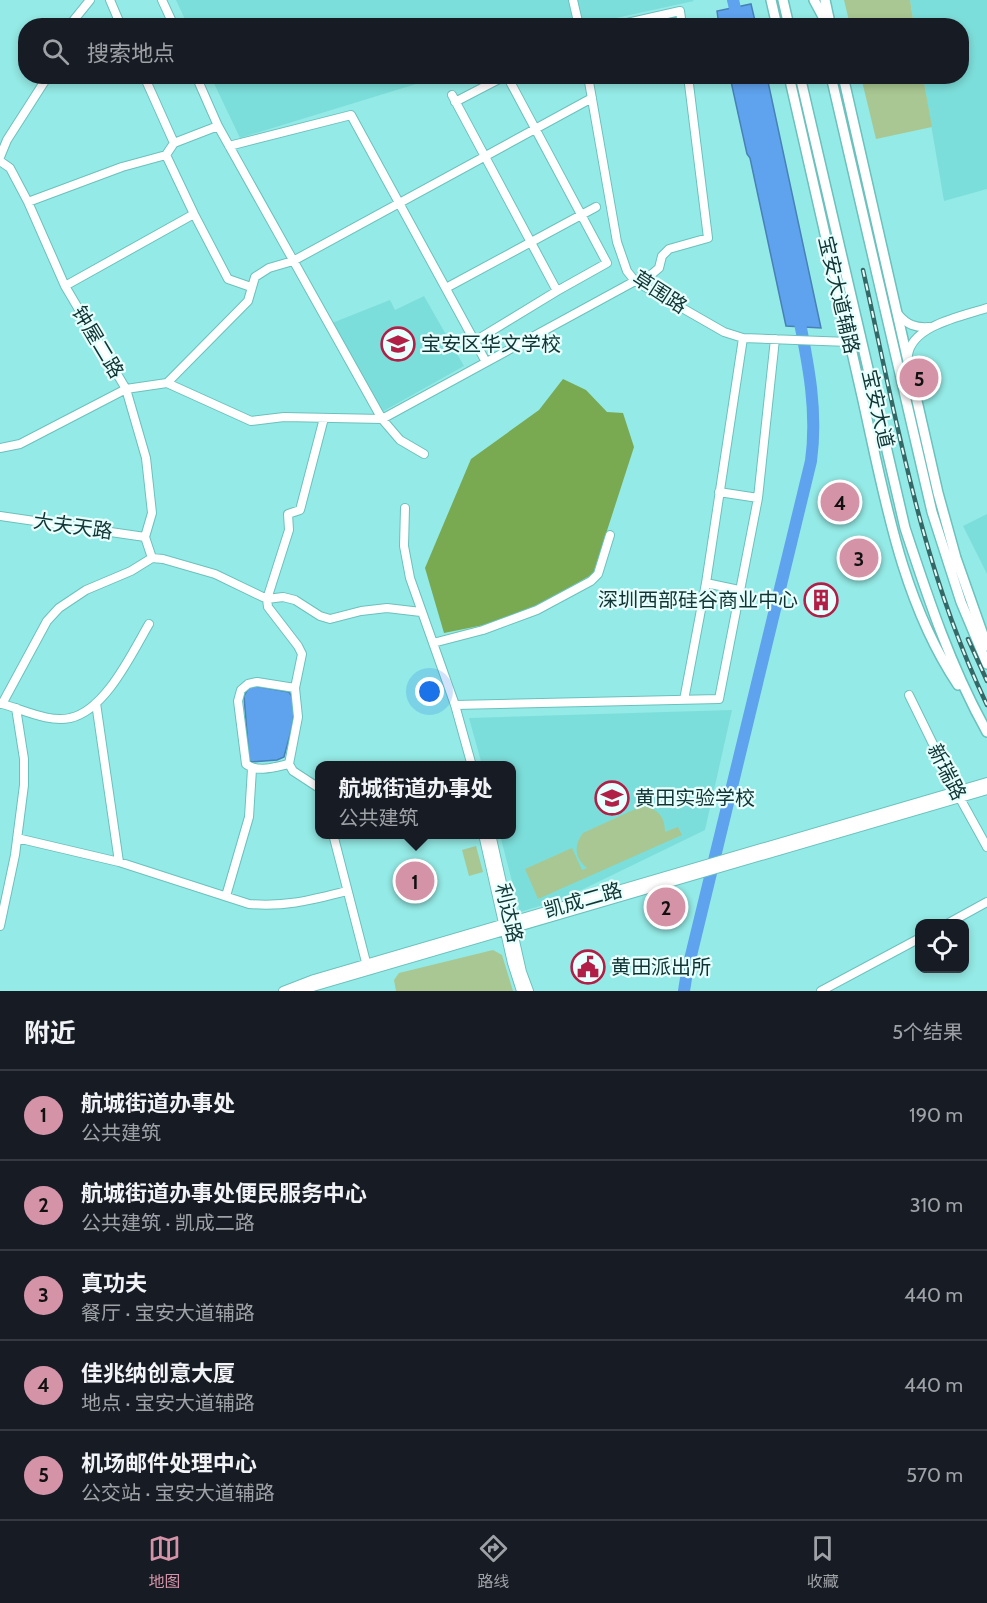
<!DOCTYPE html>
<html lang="zh">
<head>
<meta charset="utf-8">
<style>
  :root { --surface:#171b24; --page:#242831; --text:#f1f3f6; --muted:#9ea1a6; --line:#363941; --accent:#d493a7 }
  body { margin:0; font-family:Cabin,"Noto Sans SC",sans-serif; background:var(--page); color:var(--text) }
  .controls { position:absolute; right:18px; bottom:18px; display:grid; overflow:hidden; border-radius:12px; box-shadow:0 3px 9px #0003 }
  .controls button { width:54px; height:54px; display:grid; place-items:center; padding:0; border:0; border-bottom:2px solid var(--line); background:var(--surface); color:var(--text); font:30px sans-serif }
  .you { position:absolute; left:430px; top:692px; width:21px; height:21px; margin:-15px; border:4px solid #fff; border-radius:50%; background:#1a73e8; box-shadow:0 0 0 9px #1a73e833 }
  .badge { display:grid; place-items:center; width:39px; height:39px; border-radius:50%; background:var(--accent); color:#111; font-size:20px; font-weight:700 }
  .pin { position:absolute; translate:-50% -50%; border:3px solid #fff; box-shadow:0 2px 6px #0006 }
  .popup { position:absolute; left:315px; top:761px; width:201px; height:78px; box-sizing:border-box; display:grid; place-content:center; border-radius:12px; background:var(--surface); filter:drop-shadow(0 2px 4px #0005); font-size:20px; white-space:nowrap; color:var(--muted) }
  .popup b { font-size:22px; color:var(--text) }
  .popup::after { content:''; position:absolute; left:50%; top:100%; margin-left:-12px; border:12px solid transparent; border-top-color:var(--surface) }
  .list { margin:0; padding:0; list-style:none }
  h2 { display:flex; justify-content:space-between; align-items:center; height:78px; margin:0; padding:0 24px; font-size:26px }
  h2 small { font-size:20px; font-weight:400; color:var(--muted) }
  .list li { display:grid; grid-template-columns:39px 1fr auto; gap:18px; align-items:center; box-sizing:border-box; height:90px; padding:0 24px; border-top:2px solid var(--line) }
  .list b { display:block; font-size:22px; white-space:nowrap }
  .list p { margin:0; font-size:20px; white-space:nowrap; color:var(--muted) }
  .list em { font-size:20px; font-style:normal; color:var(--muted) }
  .icon { flex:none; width:33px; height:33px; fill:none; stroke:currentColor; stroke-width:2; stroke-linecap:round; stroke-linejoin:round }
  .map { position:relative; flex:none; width:987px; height:991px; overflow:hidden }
  .search { position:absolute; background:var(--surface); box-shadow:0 3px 9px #0003; left:18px; right:18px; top:18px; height:66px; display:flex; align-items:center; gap:15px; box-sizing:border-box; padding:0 21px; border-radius:24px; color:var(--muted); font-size:22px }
  .sheet { height:528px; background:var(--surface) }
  nav { display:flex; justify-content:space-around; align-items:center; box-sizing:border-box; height:84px; border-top:2px solid var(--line); background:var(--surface); font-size:16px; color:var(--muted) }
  nav a { display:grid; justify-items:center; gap:3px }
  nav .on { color:var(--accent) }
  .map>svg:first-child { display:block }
  .built { fill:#7cdeda }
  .green { fill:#a9c792 }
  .forest { fill:#79a950 }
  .water { fill:#5fa2ed; stroke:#4781b6; stroke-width:1.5 }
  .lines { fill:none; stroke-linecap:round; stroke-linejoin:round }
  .river { stroke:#5fa2ed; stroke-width:12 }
  .minor-casing { stroke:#6bc1bd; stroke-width:10 }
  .major-casing { stroke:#6bc1bd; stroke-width:12 }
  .minor { stroke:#fff; stroke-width:8 }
  .major { stroke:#fff; stroke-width:9 }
  .rail-casing { stroke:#356766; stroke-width:4.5 }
  .rail { stroke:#e7fffd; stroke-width:2; stroke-dasharray:7; stroke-linecap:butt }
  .labels { text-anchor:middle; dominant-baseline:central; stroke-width:4.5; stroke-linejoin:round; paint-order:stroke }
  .street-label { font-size:20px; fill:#103534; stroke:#e7fffd }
  .poi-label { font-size:20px; fill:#103534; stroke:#e7fffd; text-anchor:start }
</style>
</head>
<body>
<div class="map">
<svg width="987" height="991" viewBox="0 0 987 991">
  <rect width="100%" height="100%" fill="#94eae6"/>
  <!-- built -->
  <path class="built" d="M176 0H693L694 1 584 25 188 26Z
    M910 0H987V189L944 201 923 77 962 76V26L914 25Z
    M211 77H439L240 138Z
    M424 296 464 366 382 412 332 323 390 300 395 310Z
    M987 514V574L963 526Z
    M732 710 705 830 563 899 520 912 500 835 511 834V766L482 765 469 718Z"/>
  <!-- green -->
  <path class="green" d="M844 0H910L914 25H850Z
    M861 77H923L932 127 876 139Z
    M642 806C658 808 665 817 665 832L678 827 682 835 538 899 525 869 572 848 582 870 587 868C575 858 573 846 583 833Z
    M476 846 483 872 469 876 462 850Z
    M493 950 502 955 513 991H396L394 980 399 973Z"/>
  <!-- forest -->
  <path class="forest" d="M563 379 586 390 607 412 623 413 634 447 593 574 542 603 489 624 444 633 425 568 471 459 539 410Z"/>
  <!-- water -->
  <path class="water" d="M751 4 756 25H719L717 11Z
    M730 77H767L821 328 786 326 750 158 747 154Z
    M255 686 289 692C301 707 288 740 284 757L277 760 251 762 249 759 244 696 249 687Z"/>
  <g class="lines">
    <!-- river -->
    <path class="river" d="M733 0 739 26
      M684 991 687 972 811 461C818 410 808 363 798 313"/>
    <defs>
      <path id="minor" d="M110 0 121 26
        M162 0 174 26
        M573 0 579 26
        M69 26 90 0
        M614 26 680 11 682 26
        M144 76 174 143
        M196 76 218 126 382 419 400 440 424 454
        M588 76 617 242 627 271 635 281 724 332 743 338 849 342
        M452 95 557 291
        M455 102 505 76
        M229 146 351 115 486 362
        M166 155 194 214 228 279 251 287
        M0 157 7 140 48 76
        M0 161 10 168 28 202 65 286 126 389 146 458 152 513 145 537
        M28 202 122 167 166 155 174 143 218 126
        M65 286 194 214
        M446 288 596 207
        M898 314C907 325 916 328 929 327
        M475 341 557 291 607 263 507 76
        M908 355C912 325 963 316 987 308
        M167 383 248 301 255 277 269 268 293 261 592 98
        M0 448 20 444 126 389 167 383 251 421 284 417 382 419 635 281 652 274 659 268 662 256 669 249 708 238 688 76
        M719 492 758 498
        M405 508 404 546 410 578 455 705 472 766
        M0 516 145 537
        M145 537 152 558
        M706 583 739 590
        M433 643 483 630 537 610 591 581 598 574 610 535
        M909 695 956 791 987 847
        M684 700 706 583 743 338
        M96 703 119 862
        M0 704H2L47 621 59 608 86 590 131 571 152 558 163 559 215 574 267 599 283 597 295 600 320 616 330 619 361 611 387 608 421 612
        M2 704C22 709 49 723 70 718 105 711 132 653 149 624
        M455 705 719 699 758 498 775 339
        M289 764C275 767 258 773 246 764L238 701 241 690 248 684 257 682 295 688
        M319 788 293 771 289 764 298 717 295 688 302 654 298 646 268 607 267 599 289 530 288 514 300 510 324 418
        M333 834 367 966
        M483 834 512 963 521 991
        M491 834 522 972 529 991
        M17 838 119 862 249 904C287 907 311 900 347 891
        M226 896 249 817 252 769
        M947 924 987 902
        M0 926 15 855 24 785V759L16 708
        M283 991 314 979 987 782
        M299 991 987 790
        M821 991 920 938"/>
      <path id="major" d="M771 0 777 26
        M783 0 789 26
        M814 0 828 26
        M825 0 830 23
        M789 76C813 183 837 290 862 396 884 494 901 600 958 685
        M800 76 905 528C928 598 951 668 987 732
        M831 76 932 512 961 602 987 664
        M843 76 938 493 956 558 987 646"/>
    </defs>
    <!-- minor casing -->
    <use href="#minor" class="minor-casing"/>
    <!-- major casing -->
    <use href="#major" class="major-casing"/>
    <!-- minor -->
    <use href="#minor" class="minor"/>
    <!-- major -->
    <use href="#major" class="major"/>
    <defs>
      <path id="rail" d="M863 270C896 417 921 568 987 705
        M968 639 987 681"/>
    </defs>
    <!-- rail casing -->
    <use href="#rail" class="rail-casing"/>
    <!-- rail -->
    <use href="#rail" class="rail"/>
  </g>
  <!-- icons -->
  <defs>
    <symbol id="school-ring" viewBox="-11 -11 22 22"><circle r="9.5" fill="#e7fffd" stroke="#b11e46" stroke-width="1.5"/><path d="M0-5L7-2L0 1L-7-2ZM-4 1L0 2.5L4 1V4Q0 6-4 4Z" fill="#b11e46"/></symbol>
    <symbol id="building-ring" viewBox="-11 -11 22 22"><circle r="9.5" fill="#e7fffd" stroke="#b11e46" stroke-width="1.5"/><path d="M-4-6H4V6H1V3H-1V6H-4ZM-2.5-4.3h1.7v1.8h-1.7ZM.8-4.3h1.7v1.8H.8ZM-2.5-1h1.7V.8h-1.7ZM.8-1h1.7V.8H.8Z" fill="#b11e46"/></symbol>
    <symbol id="civic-ring" viewBox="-11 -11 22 22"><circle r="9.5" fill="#e7fffd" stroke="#b11e46" stroke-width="1.5"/><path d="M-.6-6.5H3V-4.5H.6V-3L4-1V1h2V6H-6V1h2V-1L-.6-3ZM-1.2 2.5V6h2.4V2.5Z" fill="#b11e46"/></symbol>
  </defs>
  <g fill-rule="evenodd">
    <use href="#school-ring" x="379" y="325" width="38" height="38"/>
    <use href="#building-ring" x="802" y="581" width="38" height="38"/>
    <use href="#school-ring" x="593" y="779" width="38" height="38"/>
    <use href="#civic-ring" x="569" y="948" width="38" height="38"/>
  </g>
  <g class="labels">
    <!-- street labels -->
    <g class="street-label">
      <text transform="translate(660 292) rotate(33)">草围路</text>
      <text transform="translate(839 295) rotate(77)">宝安大道辅路</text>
      <text transform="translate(98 342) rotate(59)">钟屋二路</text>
      <text transform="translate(878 409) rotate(77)">宝安大道</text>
      <text transform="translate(73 526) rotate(8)">大夫天路</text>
      <text transform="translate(947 772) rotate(63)">新瑞路</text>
      <text transform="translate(583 900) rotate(-16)">凯成二路</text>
      <text transform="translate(509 913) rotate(77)">利达路</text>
    </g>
    <!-- poi labels -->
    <g class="poi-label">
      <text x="421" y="344">宝安区华文学校</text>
      <text x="798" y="600" text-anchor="end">深圳西部硅谷商业中心</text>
      <text x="635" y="798">黄田实验学校</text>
      <text x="611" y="967">黄田派出所</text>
    </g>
  </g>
</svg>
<div class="controls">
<button><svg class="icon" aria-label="locate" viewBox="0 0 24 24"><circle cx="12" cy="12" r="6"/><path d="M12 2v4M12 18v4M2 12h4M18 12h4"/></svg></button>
</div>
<div class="you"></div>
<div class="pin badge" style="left:415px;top:881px">1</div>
<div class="popup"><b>航城街道办事处</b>公共建筑</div>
<div class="pin badge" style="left:666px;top:907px">2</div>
<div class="pin badge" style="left:859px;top:558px">3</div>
<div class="pin badge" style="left:840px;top:502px">4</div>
<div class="pin badge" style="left:919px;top:378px">5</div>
<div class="search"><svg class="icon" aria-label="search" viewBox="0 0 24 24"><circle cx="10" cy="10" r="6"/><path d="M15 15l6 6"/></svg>搜索地点</div>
</div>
<section class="sheet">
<h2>附近<small>5个结果</small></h2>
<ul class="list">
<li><span class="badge">1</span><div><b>航城街道办事处</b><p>公共建筑</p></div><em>190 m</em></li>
<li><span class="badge">2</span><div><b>航城街道办事处便民服务中心</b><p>公共建筑 · 凯成二路</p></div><em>310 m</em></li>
<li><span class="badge">3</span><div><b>真功夫</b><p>餐厅 · 宝安大道辅路</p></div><em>440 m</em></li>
<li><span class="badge">4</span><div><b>佳兆纳创意大厦</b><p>地点 · 宝安大道辅路</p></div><em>440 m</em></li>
<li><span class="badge">5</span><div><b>机场邮件处理中心</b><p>公交站 · 宝安大道辅路</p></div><em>570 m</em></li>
</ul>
</section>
<nav>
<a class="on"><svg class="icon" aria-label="map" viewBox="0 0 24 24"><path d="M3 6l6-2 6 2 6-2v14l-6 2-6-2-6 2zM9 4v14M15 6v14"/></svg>地图</a>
<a><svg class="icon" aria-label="directions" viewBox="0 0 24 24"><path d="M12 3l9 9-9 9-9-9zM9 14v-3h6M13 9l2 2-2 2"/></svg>路线</a>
<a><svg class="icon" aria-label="saved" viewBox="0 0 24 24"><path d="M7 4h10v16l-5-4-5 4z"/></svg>收藏</a>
</nav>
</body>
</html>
